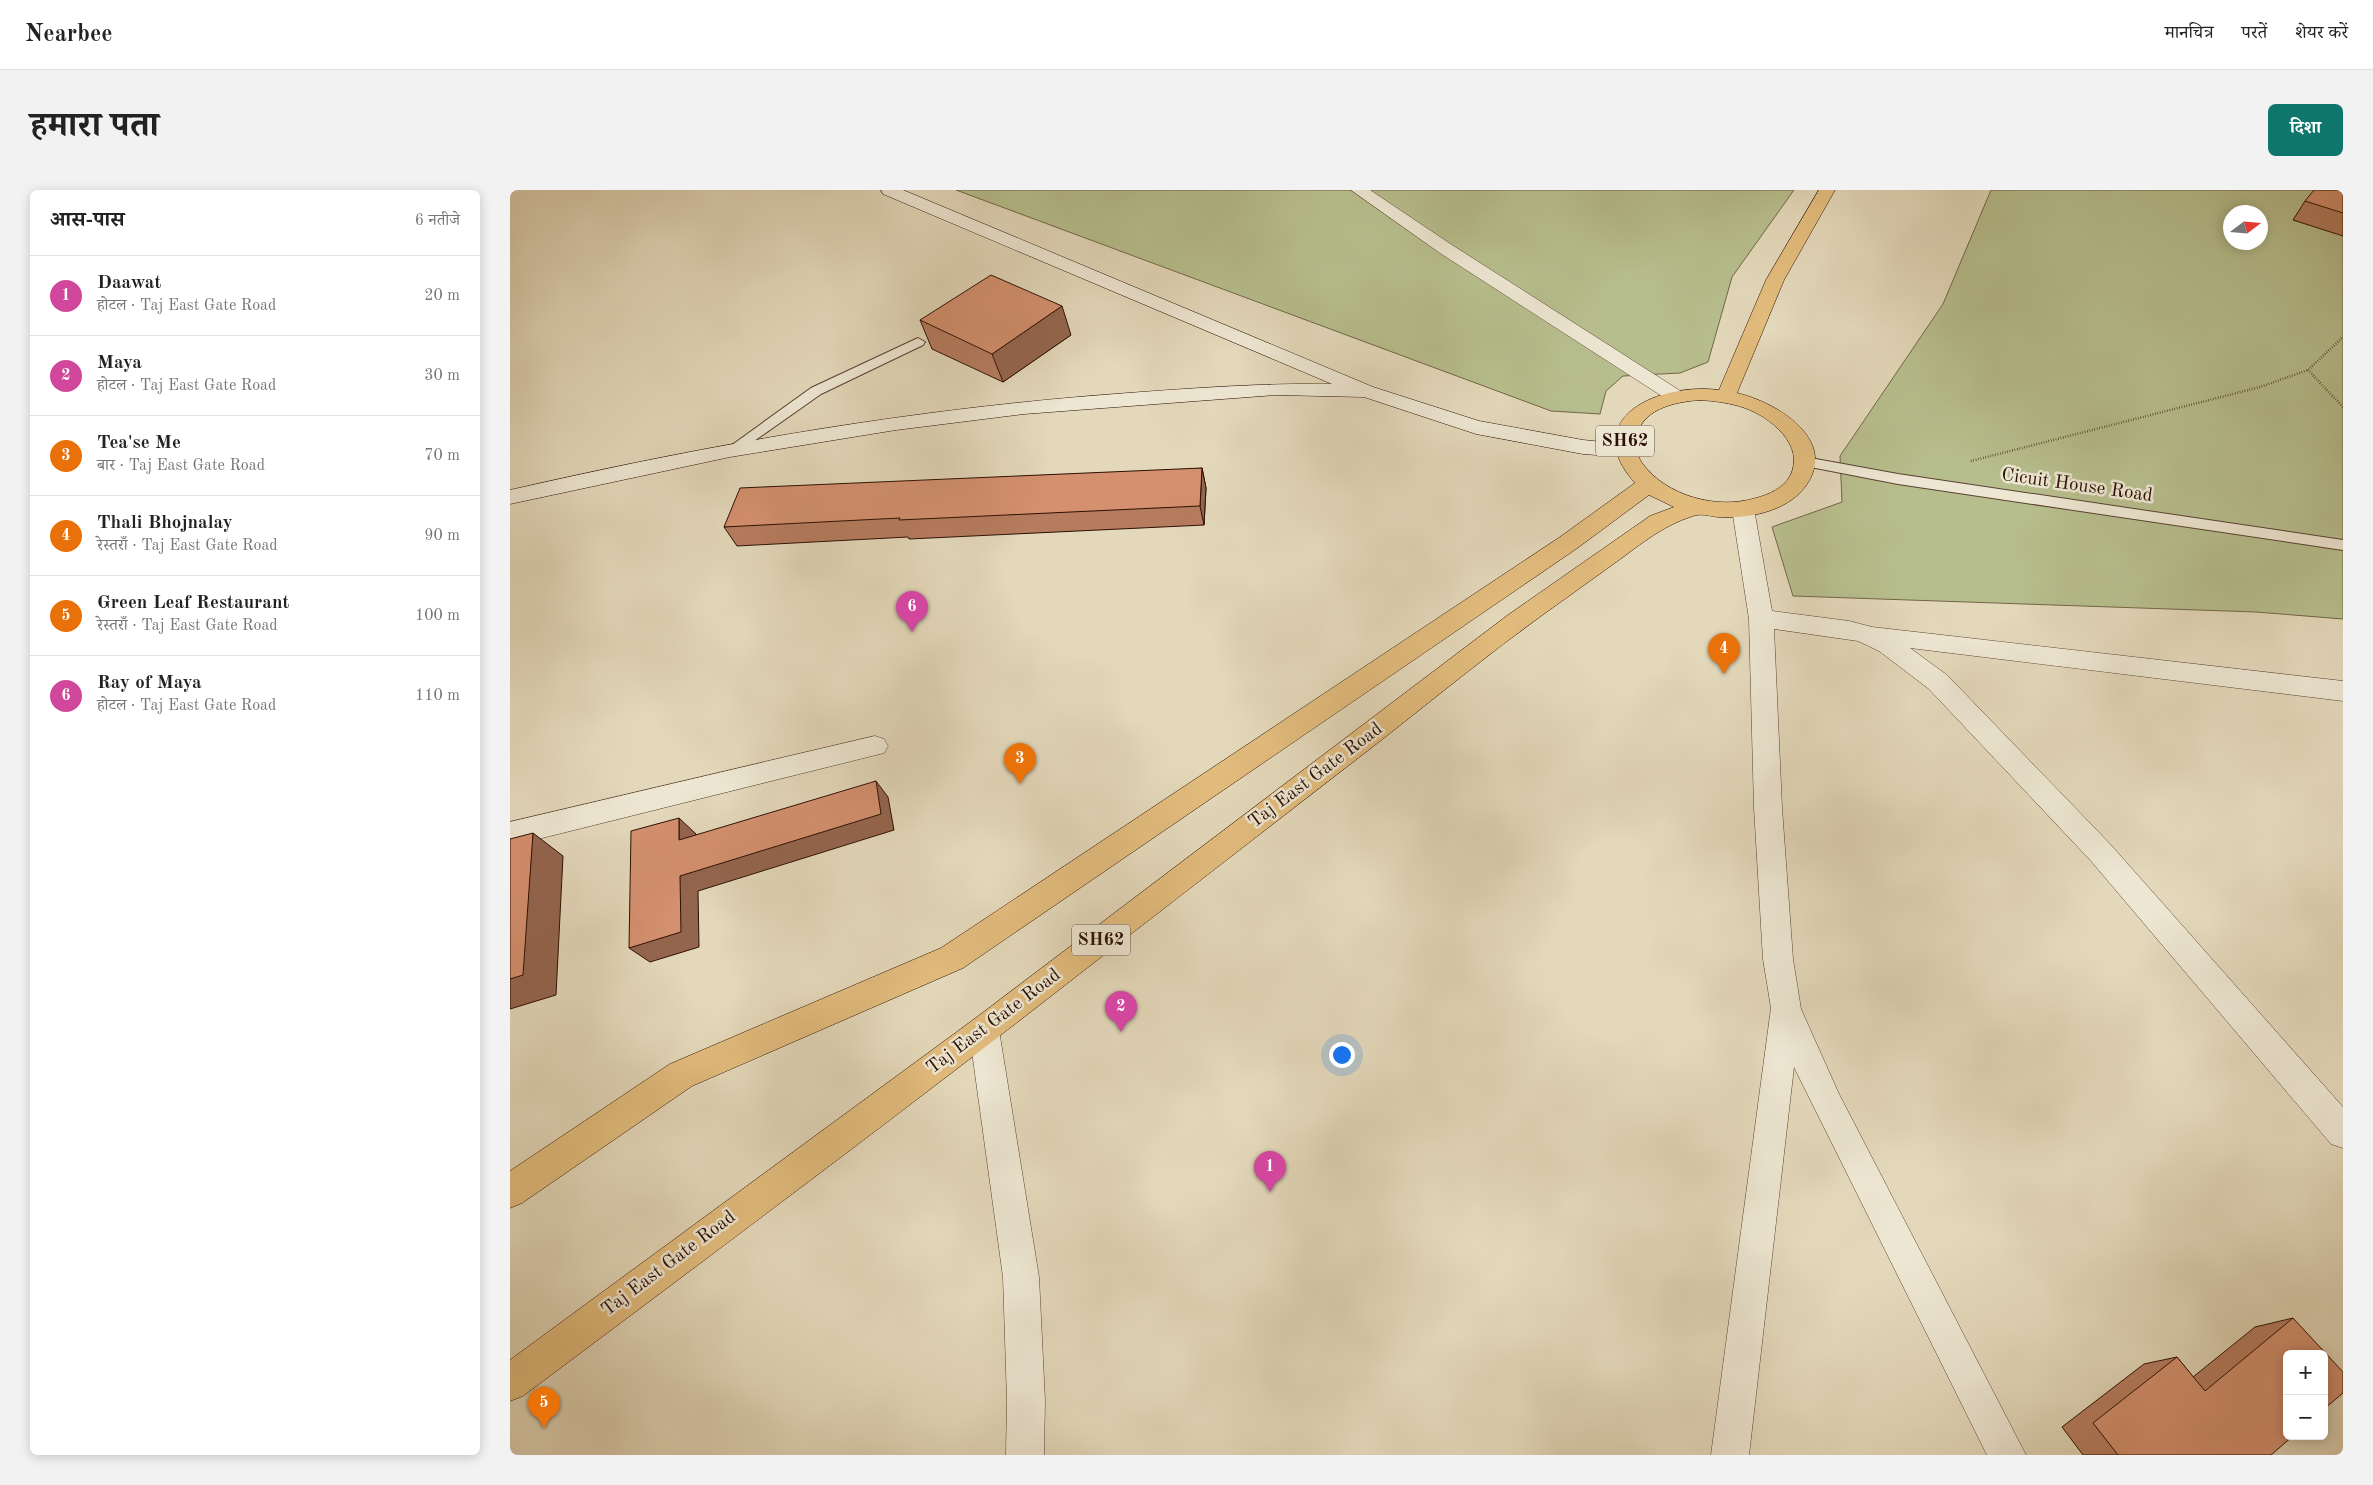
<!DOCTYPE html>
<html lang="hi">
<head>
<meta charset="utf-8">
<style>
  :root { --surface:#fff; --page:#f2f2f2; --text:#222; --muted:#767676; --line:#e0e0e0; --accent:#0f766e }
  body { margin:0; font-family:"Old Standard TT","Noto Serif Devanagari",serif; background:var(--page); color:var(--text) }
  .controls { position:absolute; right:15px; bottom:15px; display:grid; overflow:hidden; border-radius:8px; box-shadow:0 2px 12px #0003 }
  .controls button { width:45px; height:45px; display:grid; place-items:center; padding:0; border:0; border-bottom:1px solid var(--line); background:var(--surface); color:var(--text); font:25px sans-serif }
  .compass { position:absolute; left:1713px; top:15px; width:45px; height:45px; border-radius:50%; background:var(--surface); box-shadow:0 2px 12px #0003; rotate:74deg }
  .you { position:absolute; left:831px; top:864px; width:18px; height:18px; margin:-12px; border:4px solid #fff; border-radius:50%; background:#1a73e8; box-shadow:0 0 0 8px #1a73e833 }
  .badge { display:grid; place-items:center; width:32px; height:32px; border-radius:50%; background:var(--accent); color:#fff; font-size:16px; font-weight:700 }
  .pin { position:absolute; translate:-50% -41px; filter:drop-shadow(0 1px 2px #0008) }
  .pin::after { content:''; position:absolute; top:26px; width:18px; height:15px; background:inherit; clip-path:polygon(0 0,100% 0,50% 100%) }
  .list { margin:0; padding:0; list-style:none }
  h2 { display:flex; justify-content:space-between; align-items:center; height:65px; margin:0; padding:0 20px; font-size:21px }
  h2 small { font-size:16px; font-weight:400; color:var(--muted) }
  .list li { display:grid; grid-template-columns:32px 1fr auto; gap:15px; align-items:center; box-sizing:border-box; height:80px; padding:0 20px; border-top:1px solid var(--line) }
  .list b { display:block; font-size:19px; white-space:nowrap }
  .list p { margin:0; font-size:16px; white-space:nowrap; color:var(--muted) }
  .list em { font-size:16px; font-style:normal; color:var(--muted) }
  .map { position:relative; flex:none; width:1833px; height:1265px; overflow:hidden; border-radius:8px }
  header { display:flex; align-items:center; gap:30px; box-sizing:border-box; height:70px; padding:0 25px; background:var(--surface); border-bottom:1px solid var(--line) }
  header strong { font-size:24px }
  nav { display:flex; gap:28px; margin-inline-start:auto; font-size:18px }
  .intro { display:flex; align-items:center; justify-content:space-between; box-sizing:border-box; height:120px; padding:0 30px }
  h1 { margin:0; font-size:35px }
  .button { padding:12px 22px; border-radius:8px; background:var(--accent); color:#fff; font-size:18px; font-weight:700 }
  main { display:flex; gap:30px; padding:0 30px }
  aside { flex:1; background:var(--surface); border-radius:8px; box-shadow:0 2px 12px #0003 }
  .map>svg:first-child { display:block }
  .green { fill:#b7be8d; stroke:#726648; fill-rule:evenodd }
  .lines { fill:none; stroke-linecap:round; stroke-linejoin:round }
  .lane-casing { stroke:#5a4131; stroke-width:2 }
  .street-casing { stroke:#5a4131; stroke-width:1 }
  .secondary-casing { stroke:#2c0f03; stroke-width:1 }
  .primary-casing { stroke:#2c0f03; stroke-width:1 }
  .path { stroke:#2c0f03; stroke-width:2.5; stroke-dasharray:0.5 2; stroke-linecap:butt }
  .lane { fill:#ede6d2; fill-rule:evenodd }
  .street { fill:#ede6d2; fill-rule:evenodd }
  .secondary { fill:#ede6d2; fill-rule:evenodd }
  .primary { fill:#e2bc7d; fill-rule:evenodd }
  .wall { fill:#b67c5f; stroke:#2c0f03 }
  .shaded-wall { fill:#94654e; stroke:#2c0f03 }
  .building { fill:#d4906f; stroke:#2c0f03 }
  .labels { text-anchor:middle; dominant-baseline:central; stroke-width:5; stroke-linejoin:round; paint-order:stroke }
  .shield { fill:#ede6d2; stroke:#665041; stroke-width:1 }
  .shield-label { font-size:18px; font-weight:bold; fill:#2c0f03 }
  .street-label { font-size:19px; fill:#2c0f03; stroke:#ede6d2 }
</style>
</head>
<body>
<header>
<strong>Nearbee</strong>
<nav><a>मानचित्र</a><a>परतें</a><a>शेयर करें</a></nav>
</header>
<div class="intro"><h1>हमारा पता</h1><a class="button">दिशा</a></div>
<main>
<aside>
<h2>आस-पास<small>6 नतीजे</small></h2>
<ul class="list">
<li><span class="badge" style="background:#d1479c">1</span><div><b>Daawat</b><p>होटल · Taj East Gate Road</p></div><em>20 m</em></li>
<li><span class="badge" style="background:#d1479c">2</span><div><b>Maya</b><p>होटल · Taj East Gate Road</p></div><em>30 m</em></li>
<li><span class="badge" style="background:#e8710a">3</span><div><b>Tea'se Me</b><p>बार · Taj East Gate Road</p></div><em>70 m</em></li>
<li><span class="badge" style="background:#e8710a">4</span><div><b>Thali Bhojnalay</b><p>रेस्तराँ · Taj East Gate Road</p></div><em>90 m</em></li>
<li><span class="badge" style="background:#e8710a">5</span><div><b>Green Leaf Restaurant</b><p>रेस्तराँ · Taj East Gate Road</p></div><em>100 m</em></li>
<li><span class="badge" style="background:#d1479c">6</span><div><b>Ray of Maya</b><p>होटल · Taj East Gate Road</p></div><em>110 m</em></li>
</ul>
</aside>
<div class="map">
<svg width="1833" height="1265" viewBox="0 0 1833 1265">
  <rect width="100%" height="100%" fill="#e3d8ba"/>
  <filter id="stains"><feTurbulence type="fractalNoise" baseFrequency=".004" numOctaves="4"/><feColorMatrix values="0 0 0 0 .2 0 0 0 0 .09 0 0 0 0 .02 0 0 0 .5 -.17"/></filter>
  <radialGradient id="worn" r=".72"><stop offset=".6" stop-color="#630" stop-opacity="0"/><stop offset="1" stop-color="#630" stop-opacity=".3"/></radialGradient>
  <!-- green -->
  <path class="green" d="M446 0H1284L1222 87 1198 172 1170 183 1113 186 1096 201 1090 224 1041 221Z
    M1481 0H1833V429L1746 422 1283 406 1262 337 1332 312 1330 266 1433 114ZM1720 22H1750V52H1720Z"/>
  <g class="lines">
    <defs>
      <path id="lane" d="M408 148 415 152 413 155 311 204 227 263 222 265 215 260 301 198Z
        M1295 267 1388 284 1833 350V360L1388 294 1290 275 1288 272 1290 269Z"/>
      <path id="street" d="M841 0H860L942 55 1172 202 1175 206 1172 210 1165 212 1158 210 930 63Z
        M1233 311 1241 314 1244 319 1262 421 1339 431 1362 437 1833 491V511L1400 458 1437 485 1601 655 1833 917V958L1821 954 1581 671 1419 499 1369 461 1348 451 1264 439 1272 618 1283 769 1291 819 1329 904 1516 1265H1477L1284 877 1239 1265H1201L1261 818 1253 769 1244 618 1239 429 1222 319 1225 314Z
        M365 546 374 549 378 556 374 563 0 656V632Z
        M474 825 485 830 489 840 529 1087 535 1211 534 1265H496L497 1211 493 1087 459 840 463 830Z"/>
      <path id="secondary" d="M371 0H393L863 197 969 231 1073 250 1123 255 1126 260 1123 265 1115 267 1073 264 966 244 854 207 766 205 514 224 386 240 220 267 0 314V300C204 253 409 218 618 203 686 198 754 193 822 194L373 4Z"/>
      <path id="primary" d="M1309 0H1325L1274 90 1227 203C1266 212 1330 250 1295 297 1276 322 1237 329 1208 327 1199 326 1191 323 1183 326 1154 335 1132 353 1109 370 1083 389 1057 407 1031 426 977 465 926 507 874 548 778 622 682 697 586 771 397 919 205 1062 13 1206L0 1211V1170L463 830 998 425 1140 326 1164 317 1139 305 1066 359 453 778 182 896 12 1013 0 1018V981L160 874 431 758 1050 347 1125 293C1067 228 1150 192 1209 200L1256 90ZM1190 210C1205 211 1221 213 1235 218 1260 227 1296 255 1280 286 1274 298 1258 305 1246 308 1207 320 1156 306 1132 273 1128 267 1126 259 1126 252 1128 219 1164 212 1190 210Z"/>
    </defs>
    <!-- lane casing -->
    <use href="#lane" class="lane-casing"/>
    <!-- street casing -->
    <use href="#street" class="street-casing"/>
    <!-- secondary casing -->
    <use href="#secondary" class="secondary-casing"/>
    <!-- primary casing -->
    <use href="#primary" class="primary-casing"/>
    <!-- path -->
    <path class="path" d="M1798 180 1833 217
      M1461 271 1750 197 1798 180 1833 147"/>
    <!-- lane -->
    <use href="#lane" class="lane"/>
    <!-- street -->
    <use href="#street" class="street"/>
    <!-- secondary -->
    <use href="#secondary" class="secondary"/>
    <!-- primary -->
    <use href="#primary" class="primary"/>
  </g>
  <!-- wall -->
  <path class="wall" d="M1833 0V46L1783 30 1795 11Z
    M410 130 561 145 493 192 422 159Z
    M692 278 696 298 694 335 399 349 398 347 227 356 214 337Z
    M1783 1128 1761 1265H1573L1552 1237 1634 1174 1667 1167 1683 1187 1745 1137Z"/>
  <!-- shaded-wall -->
  <path class="shaded-wall" d="M552 116 561 145 493 192 482 164Z
    M692 278 696 298 694 335 690 316Z
    M366 591 378 607 384 640 188 701 189 757 140 772 119 758 170 686Z
    M169 628 186 644 187 666 169 650Z
    M23 643 53 666 46 805 0 819V789Z"/>
  <!-- building -->
  <path class="building" d="M1804 0H1833V23L1795 11Z
    M481 85 552 116 482 164 410 130Z
    M692 278 690 316 389 330 390 328 214 337 230 298Z
    M366 591 371 624 170 686 171 742 119 758 121 641 169 628V650Z
    M23 643 13 785 0 789V649Z
    M1783 1128 1833 1182V1203L1814 1219V1164H1777V1246H1783L1761 1265H1608L1583 1233 1667 1167 1695 1201Z"/>
  <g class="labels">
    <!-- shield labels -->
    <g class="shield">
      <rect x="1086" y="235.5" width="58" height="31" rx="4"/>
      <rect x="562" y="734.5" width="58" height="31" rx="4"/>
    </g>
    <g class="shield-label">
      <text x="1115" y="251">SH62</text>
      <text x="591" y="750">SH62</text>
    </g>
    <!-- street labels -->
    <g class="street-label">
      <text transform="translate(1567 296) rotate(8)">Cicuit House Road</text>
      <text transform="translate(806 586) rotate(-37)">Taj East Gate Road</text>
      <text transform="translate(484 832) rotate(-37)">Taj East Gate Road</text>
      <text transform="translate(159 1074) rotate(-37)">Taj East Gate Road</text>
    </g>
  </g>
  <rect width="100%" height="100%" filter="url(#stains)"/>
  <rect width="100%" height="100%" fill="url(#worn)"/>
</svg>
<div class="controls">
<button>+</button>
<button>−</button>
</div>
<svg class="compass" viewBox="-18 -18 36 36"><path d="M0-13l5 13h-10z" fill="#e53935"/><path d="M0 13l5-13h-10z" fill="#767676"/></svg>
<div class="you"></div>
<div class="pin badge" style="left:760px;top:1002px;background:#d1479c">1</div>
<div class="pin badge" style="left:611px;top:842px;background:#d1479c">2</div>
<div class="pin badge" style="left:510px;top:594px;background:#e8710a">3</div>
<div class="pin badge" style="left:1214px;top:484px;background:#e8710a">4</div>
<div class="pin badge" style="left:34px;top:1238px;background:#e8710a">5</div>
<div class="pin badge" style="left:402px;top:442px;background:#d1479c">6</div>
</div>
</main>
</body>
</html>
